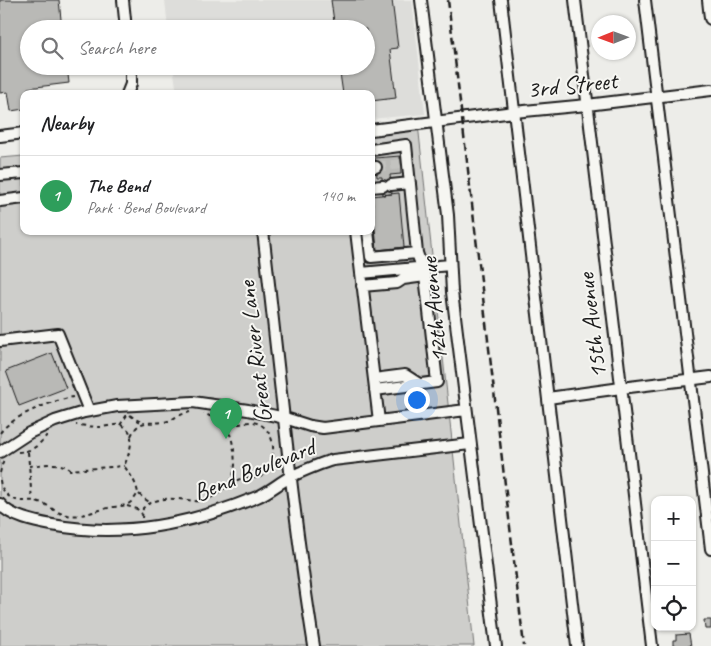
<!DOCTYPE html>
<html lang="en">
<head>
<meta charset="utf-8">
<style>
  :root { --surface:#fff; --page:#f6f6f6; --text:#202124; --muted:#757577; --line:#e0e0e0; --accent:#2563eb }
  body { margin:0; font-family:Caveat,sans-serif; background:var(--page); color:var(--text) }
  .controls { position:absolute; right:15px; bottom:15px; display:grid; overflow:hidden; border-radius:10px; box-shadow:0 1px 4px #0004 }
  .controls button { width:45px; height:45px; display:grid; place-items:center; padding:0; border:0; border-bottom:1px solid var(--line); background:var(--surface); color:var(--text); font:25px sans-serif }
  .compass { position:absolute; left:591px; top:15px; width:45px; height:45px; border-radius:50%; background:var(--surface); box-shadow:0 1px 4px #0004; rotate:269deg }
  .you { position:absolute; left:416px; top:399px; width:18px; height:18px; margin:-12px; border:4px solid #fff; border-radius:50%; background:#1a73e8; box-shadow:0 0 0 8px #1a73e833 }
  .badge { display:grid; place-items:center; width:32px; height:32px; border-radius:50%; background:var(--accent); color:#fff; font-size:16px; font-weight:700 }
  .pin { position:absolute; translate:-50% -41px; filter:drop-shadow(0 1px 2px #0008) }
  .pin::after { content:''; position:absolute; top:26px; width:18px; height:15px; background:inherit; clip-path:polygon(0 0,100% 0,50% 100%) }
  .list { margin:0; padding:0; list-style:none }
  h2 { display:flex; justify-content:space-between; align-items:center; height:65px; margin:0; padding:0 20px; font-size:21px }
  h2 small { font-size:16px; font-weight:400; color:var(--muted) }
  .list li { display:grid; grid-template-columns:32px 1fr auto; gap:15px; align-items:center; box-sizing:border-box; height:80px; padding:0 20px; border-top:1px solid var(--line) }
  .list b { display:block; font-size:19px; white-space:nowrap }
  .list p { margin:0; font-size:16px; white-space:nowrap; color:var(--muted) }
  .list em { font-size:16px; font-style:normal; color:var(--muted) }
  .icon { flex:none; width:28px; height:28px; fill:none; stroke:currentColor; stroke-width:2; stroke-linecap:round; stroke-linejoin:round }
  .map { position:relative; flex:none; width:711px; height:646px; overflow:hidden }
  .search { position:absolute; background:var(--surface); box-shadow:0 1px 4px #0004; left:20px; top:20px; width:355px; height:55px; display:flex; align-items:center; gap:12px; box-sizing:border-box; padding:0 18px; border-radius:28px; color:var(--muted); font-size:19px }
  .panel { position:absolute; background:var(--surface); box-shadow:0 1px 4px #0004; left:20px; top:90px; width:355px; height:145px; border-radius:10px }
  .map>svg:first-child { display:block }
  .built { fill:#ddddda }
  .green { fill:#cececb; stroke:#757574 }
  .building { fill:#b9b9b6; stroke:#1c1c1c }
  .lines { fill:none; stroke-linecap:round; stroke-linejoin:round }
  .minor-tunnel { stroke:#c3c3c0; stroke-width:10; stroke-dasharray:10 5; stroke-linecap:butt }
  .minor-casing { stroke:#1c1c1c; stroke-width:14 }
  .major-casing { stroke:#1c1c1c; stroke-width:16 }
  .path { stroke:#1c1c1c; stroke-width:2; stroke-dasharray:4 4; stroke-linecap:butt }
  .minor { stroke:#f6f6f2; stroke-width:10 }
  .major { stroke:#f6f6f2; stroke-width:12 }
  .rail { stroke:#1c1c1c; stroke-width:2.5; stroke-dasharray:8 4; stroke-linecap:butt }
  .labels { text-anchor:middle; dominant-baseline:central; stroke-width:4; stroke-linejoin:round; paint-order:stroke }
  .street-label { font-size:25px; fill:#1c1c1c; stroke:#f6f6f2 }
</style>
</head>
<body>
<div class="map">
<svg width="711" height="646" viewBox="0 0 711 646">
  <rect width="100%" height="100%" fill="#edede9"/>
  <filter id="ink" filterUnits="userSpaceOnUse"><feTurbulence type="fractalNoise" baseFrequency=".02" numOctaves="2"/><feDisplacementMap in="SourceGraphic" scale="10" xChannelSelector="R" yChannelSelector="G"/><feConvolveMatrix kernelMatrix="1 2 1 2 8 2 1 2 1" color-interpolation-filters="sRGB"/></filter>
  <g filter="url(#ink)">
    <!-- built -->
    <path class="built" d="M165 0H412L425 114 371 119V94H177L173 66H366V29H168Z"/>
    <!-- green -->
    <path class="green" d="M418 124 474 646H0V158L24 156V231H371V128Z"/>
    <!-- building -->
    <path class="building" d="M0 0H59L62 29H29V66H67L69 83 28 88 29 94H24V109L11 111 8 92 0 93Z
      M331 0H392L398 48 390 49 396 98 371 101V94H343L339 66H366V29H335Z
      M400 156 401 174 390 175 392 194 383 195 382 177H377L375 158Z
      M399 193 404 247 377 250 372 196Z
      M52 353 66 388 19 406 6 371Z
      M704 620H711V629H705Z
      M689 634 691 646H673V640H676V635Z"/>
    <g class="lines">
      <!-- minor-tunnel -->
      <path class="minor-tunnel" d="M376 167 401 164"/>
      <defs>
        <path id="minor" d="M123 0 126 29
          M421 0 448 215 452 292 496 646
          M501 0 577 646
          M575 0 652 646
          M645 0 711 549
          M127 94 131 84V66
          M371 130 514 112 587 105 711 90
          M0 136 24 133
          M371 150 406 145 417 253
          M371 167H376
          M0 175 24 173
          M391 185 410 183
          M371 187 383 186
          M0 201 24 198
          M263 231C279 369 292 509 314 646
          M356 231 361 273 450 265
          M368 231 371 257 417 253 425 276 437 382 375 390
          M361 273 379 421
          M362 286 397 283 403 279 425 276
          M0 341 58 334 89 411
          M374 379 405 375 419 384
          M548 398 621 388 711 377
          M0 452 29 433 55 421 84 412 117 406 193 402 248 410 285 418 310 426 323 428 466 410
          M0 504C10 517 36 522 52 525 124 538 191 524 257 497 269 492 279 483 290 477 303 471 318 464 333 460L470 444"/>
        <path id="major" d="M709 0 711 18"/>
      </defs>
      <!-- minor casing -->
      <use href="#minor" class="minor-casing"/>
      <!-- major casing -->
      <use href="#major" class="major-casing"/>
      <!-- path -->
      <path class="path" d="M130 415 135 419 143 423
        M219 420 231 436 234 450 235 465 233 477 227 486
        M120 425 127 415
        M0 433C13 415 52 401 73 397
        M131 436C140 416 151 426 168 421 172 420 175 417 178 416 182 414 186 413 190 412
        M18 452C33 451 37 447 47 435
        M28 452 32 501
        M29 466C42 465 60 460 70 470L124 466
        M0 473 2 465 4 461
        M0 480C1 492 11 501 23 501 29 501 33 500 39 502 48 504 54 512 63 514 79 519 93 511 108 508 116 506 125 507 131 502 134 500 136 496 138 493 136 482 130 474 124 466 129 455 139 429 120 425 114 424 106 427 100 427 92 427 84 425 76 425
        M139 494 143 498 151 503
        M127 506 137 509 142 514
        M142 518 143 508C152 500 164 498 176 499 185 499 193 502 203 501 218 497 228 482 243 478 248 477 254 478 259 478 268 471 273 462 273 451 274 439 267 424 253 422 247 421 241 425 234 424 224 423 213 418 204 413"/>
      <!-- minor -->
      <use href="#minor" class="minor"/>
      <!-- major -->
      <use href="#major" class="major"/>
      <!-- rail -->
      <path class="rail" d="M448 0 524 646"/>
    </g>
  </g>
  <g class="labels">
    <!-- street labels -->
    <g class="street-label">
      <text transform="translate(572 85) rotate(-6)">3rd Street</text>
      <text transform="translate(434 310) rotate(-96)">12th Avenue</text>
      <text transform="translate(592 326) rotate(-97)">15th Avenue</text>
      <text transform="translate(255 352) rotate(-97)">Great River Lane</text>
      <text transform="translate(254 470) rotate(-22)">Bend Boulevard</text>
    </g>
  </g>
</svg>
<div class="controls">
<button>+</button>
<button>−</button>
<button><svg class="icon" aria-label="locate" viewBox="0 0 24 24"><circle cx="12" cy="12" r="6"/><path d="M12 2v4M12 18v4M2 12h4M18 12h4"/></svg></button>
</div>
<svg class="compass" viewBox="-18 -18 36 36"><path d="M0-13l5 13h-10z" fill="#e53935"/><path d="M0 13l5-13h-10z" fill="#757577"/></svg>
<div class="you"></div>
<div class="pin badge" style="left:226px;top:439px;background:#2e9e5b">1</div>
<div class="search"><svg class="icon" aria-label="search" viewBox="0 0 24 24"><circle cx="10" cy="10" r="6"/><path d="M15 15l6 6"/></svg>Search here</div>
<section class="panel">
<h2>Nearby<small></small></h2>
<ul class="list">
<li><span class="badge" style="background:#2e9e5b">1</span><div><b>The Bend</b><p>Park · Bend Boulevard</p></div><em>140 m</em></li>
</ul>
</section>
</div>
</body>
</html>
